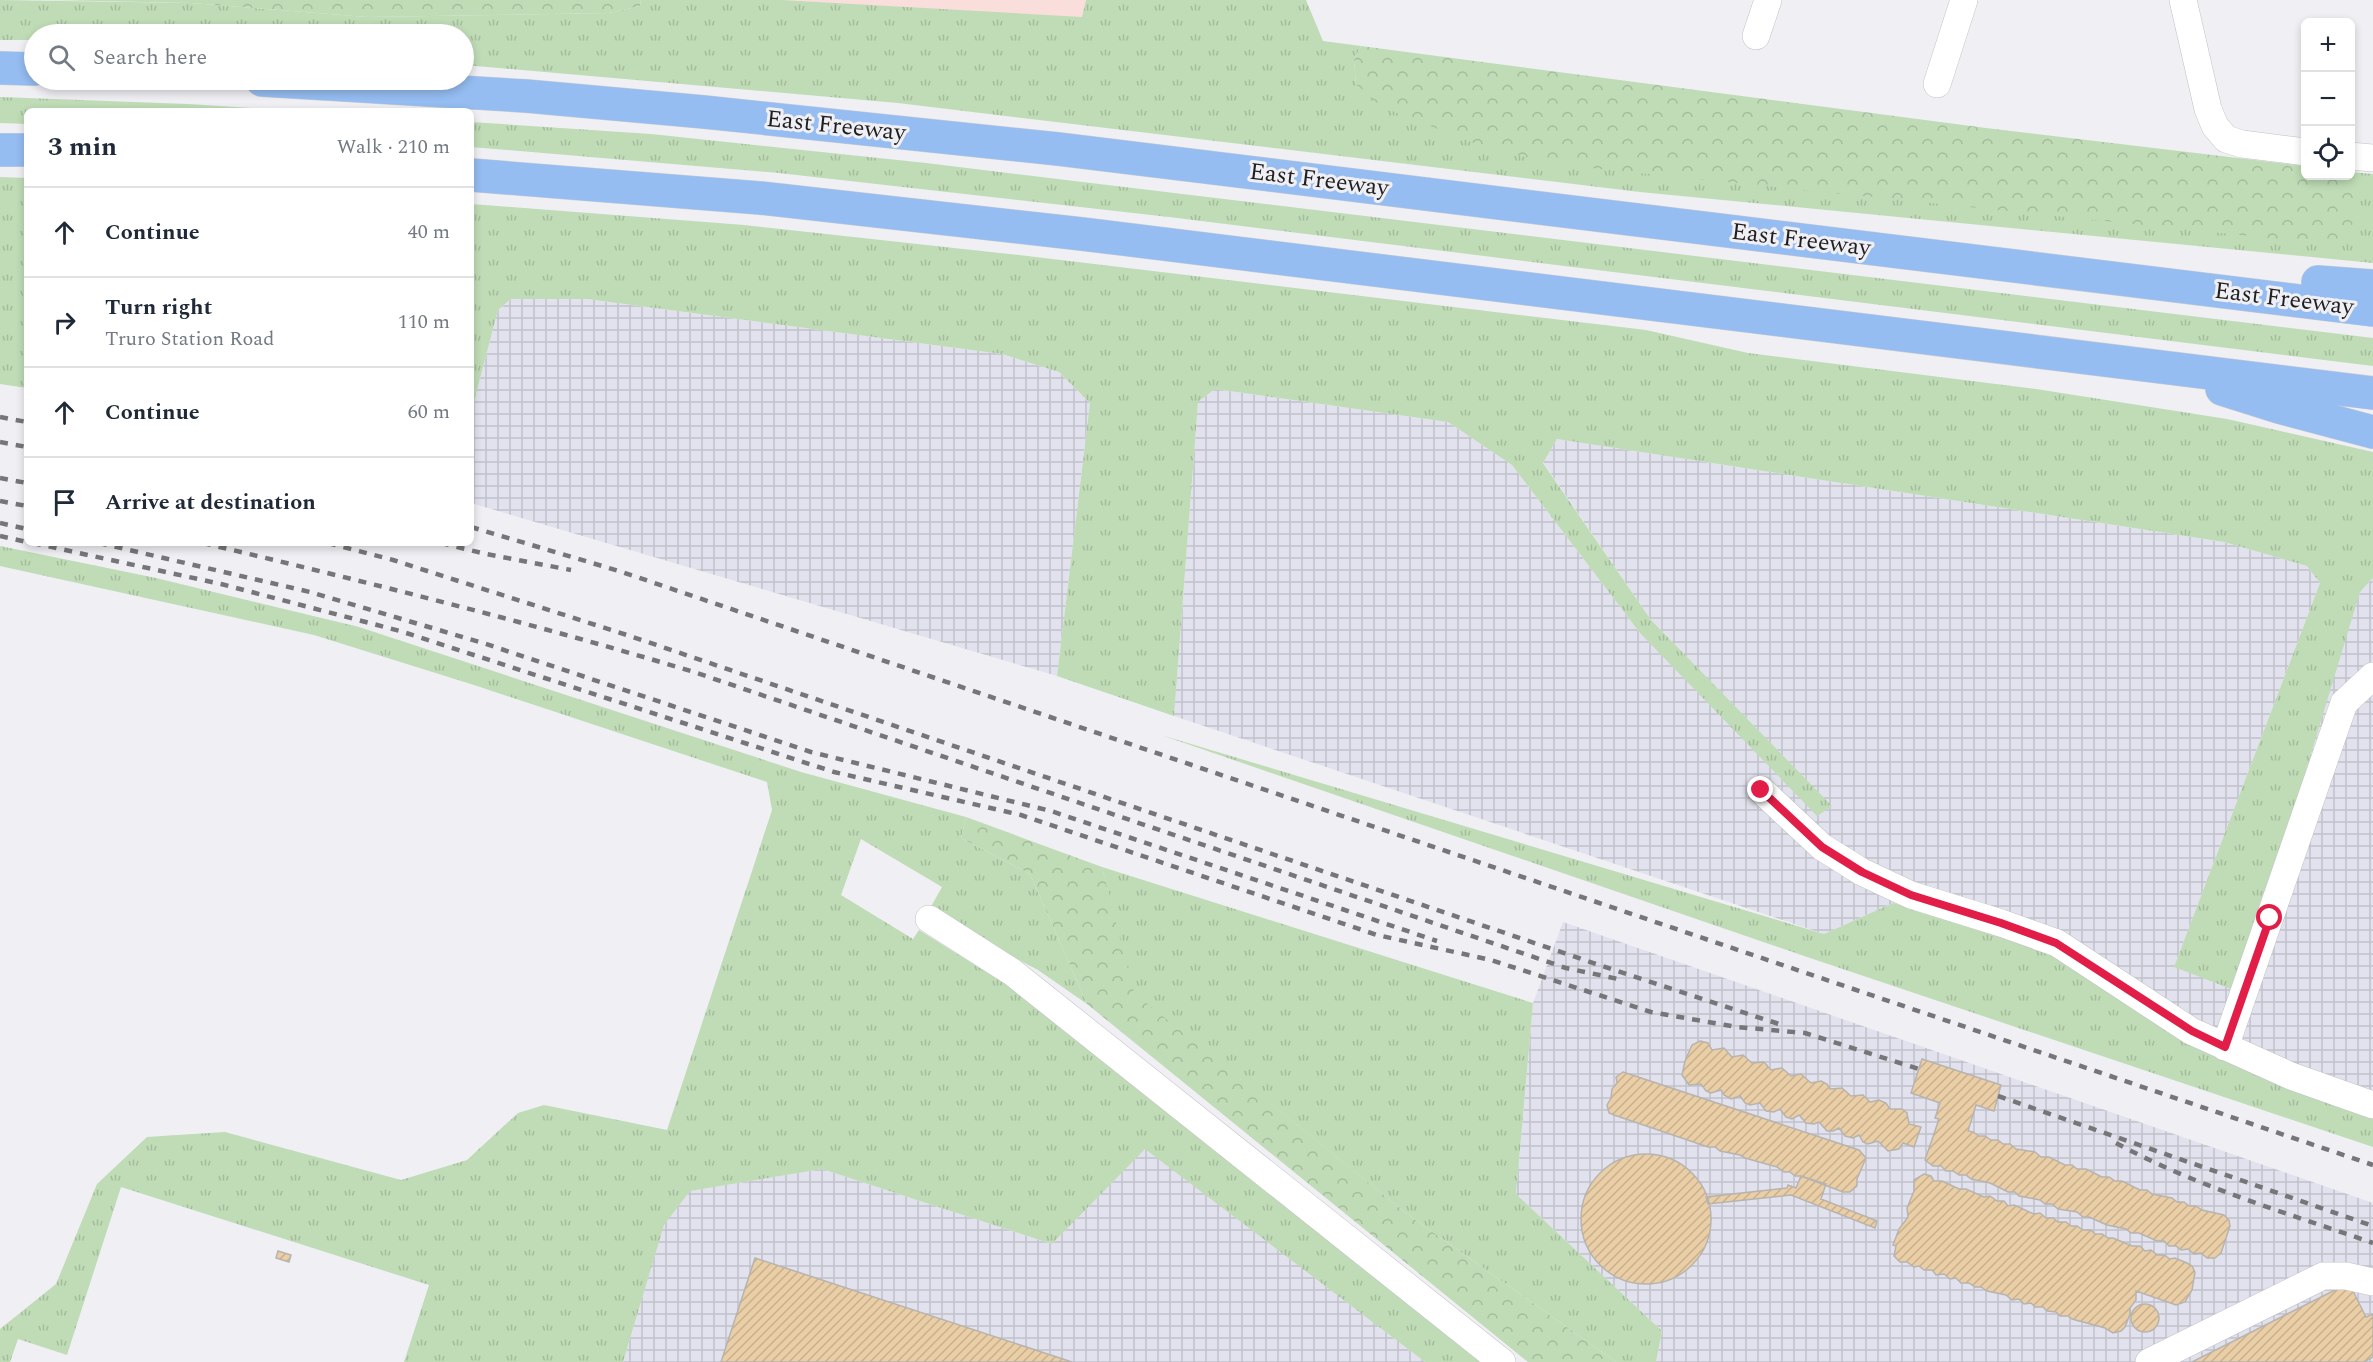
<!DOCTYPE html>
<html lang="en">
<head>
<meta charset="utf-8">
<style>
  :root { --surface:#fff; --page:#f2f2f3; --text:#1f2937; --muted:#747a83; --line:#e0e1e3 }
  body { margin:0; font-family:Spectral,serif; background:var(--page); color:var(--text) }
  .controls { position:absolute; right:18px; top:18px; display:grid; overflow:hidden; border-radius:9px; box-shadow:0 3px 9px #0003 }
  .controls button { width:54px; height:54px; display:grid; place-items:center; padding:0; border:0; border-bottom:2px solid var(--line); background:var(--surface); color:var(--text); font:30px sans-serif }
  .stop { position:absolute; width:18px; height:18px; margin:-14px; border:4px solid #e11d48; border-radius:50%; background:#fff }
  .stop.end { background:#e11d48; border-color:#fff; box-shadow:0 2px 6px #0008 }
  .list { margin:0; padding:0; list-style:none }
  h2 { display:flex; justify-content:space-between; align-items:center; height:78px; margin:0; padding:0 24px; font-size:26px }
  h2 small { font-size:20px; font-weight:400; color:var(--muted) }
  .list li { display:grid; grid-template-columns:39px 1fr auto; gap:18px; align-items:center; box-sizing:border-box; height:90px; padding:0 24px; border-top:2px solid var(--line) }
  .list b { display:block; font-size:22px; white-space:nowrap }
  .list p { margin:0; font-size:20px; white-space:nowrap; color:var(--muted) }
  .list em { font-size:20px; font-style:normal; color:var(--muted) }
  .icon { flex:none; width:33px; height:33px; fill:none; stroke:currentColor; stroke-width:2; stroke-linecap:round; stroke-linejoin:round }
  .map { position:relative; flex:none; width:2373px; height:1362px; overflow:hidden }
  .search { position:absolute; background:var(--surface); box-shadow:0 3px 9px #0003; left:24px; top:24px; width:450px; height:66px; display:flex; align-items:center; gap:15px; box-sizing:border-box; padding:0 21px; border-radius:33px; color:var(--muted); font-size:22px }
  .panel { position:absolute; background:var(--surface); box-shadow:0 3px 9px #0003; left:24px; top:108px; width:450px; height:438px; border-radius:9px }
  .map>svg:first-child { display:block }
  .industrial { fill:url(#industrial-grid) }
  .education { fill:#f9dedc }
  .grass { fill:url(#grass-tufts) }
  .forest { fill:url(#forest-crowns) }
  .building { fill:url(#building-hatch); stroke:#b7b4b0; stroke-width:1.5 }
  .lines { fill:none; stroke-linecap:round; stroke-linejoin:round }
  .minor-casing { stroke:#c2c2c7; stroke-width:28 }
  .highway-casing { stroke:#cecece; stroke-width:34 }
  .minor { stroke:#fff; stroke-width:27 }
  .highway { stroke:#95bdf2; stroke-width:33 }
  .rail { stroke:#76767a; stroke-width:4.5; stroke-dasharray:8 8; stroke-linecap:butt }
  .route { stroke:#e11d48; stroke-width:8 }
  .labels { text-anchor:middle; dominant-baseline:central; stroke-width:6; stroke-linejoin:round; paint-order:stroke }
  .street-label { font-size:24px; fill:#1f1f21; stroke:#efeff4 }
</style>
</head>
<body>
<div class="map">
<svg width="2373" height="1362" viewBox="0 0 2373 1362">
  <defs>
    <pattern id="industrial-grid" width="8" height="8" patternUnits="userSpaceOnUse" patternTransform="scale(1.5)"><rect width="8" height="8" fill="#e2e2ee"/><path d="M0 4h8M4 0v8" fill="none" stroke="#c1c1cc"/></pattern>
    <pattern id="grass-tufts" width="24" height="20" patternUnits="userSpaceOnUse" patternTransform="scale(1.5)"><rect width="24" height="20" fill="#bfdcb6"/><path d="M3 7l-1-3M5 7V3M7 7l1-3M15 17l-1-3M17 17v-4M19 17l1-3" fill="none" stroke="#a4bc9c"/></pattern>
    <pattern id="forest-crowns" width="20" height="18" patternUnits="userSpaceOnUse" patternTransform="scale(1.5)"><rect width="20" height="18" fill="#bfdcb6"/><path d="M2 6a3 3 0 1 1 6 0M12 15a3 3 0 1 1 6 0" fill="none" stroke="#a4bc9c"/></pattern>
    <pattern id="building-hatch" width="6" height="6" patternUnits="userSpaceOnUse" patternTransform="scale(1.5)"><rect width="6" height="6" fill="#eacea5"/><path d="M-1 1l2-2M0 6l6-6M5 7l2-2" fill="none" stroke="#c8b08e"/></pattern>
  </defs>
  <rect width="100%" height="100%" fill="#efeff4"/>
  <!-- industrial -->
  <path class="industrial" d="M511 299H587L1002 354 1059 372 1090 403 1057 676 471 503V413L498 310Z
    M1215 389 1448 422 1512 465 1640 633 1831 806 1651 620 1543 462 1557 439 2224 542 2307 566 2320 583 2174 967 2360 592 2373 578V1112L1893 903 1824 934 1174 716 1198 402Z
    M1563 922 2373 1203V1362H1656L1662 1331 1516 1194 1533 1003Z
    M1145 1148 1425 1362H623L664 1224 690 1191 822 1169 1052 1244Z"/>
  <!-- education -->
  <path class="education" d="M782 0H1086L1083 18Z"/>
  <!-- grass -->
  <path class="grass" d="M0 0 191 3 367 17 609 13 640 6 641 0H782L1082 17 1086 0H1306L1323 41 1361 46 1354 60 1356 84 2357 181 2345 176H2350L2351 172 2373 174V263L1640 192 898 103 464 65V34H34V40H0Z
    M0 97 188 104 299 111H27V124L0 123Z
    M471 122 651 134 926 163 2373 338V366L1169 217 779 173 471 147Z
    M0 177 27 178V388L0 384Z
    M471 204 744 225 1019 255 1646 330 1748 353 2036 389 2227 419 2373 452V578L2360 592 2239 992 2174 967 2320 583 2307 566 2224 542 1557 439 1543 463 1651 620 1832 806 1817 816 1640 633 1512 465 1448 422 1215 389 1198 402 1174 716 1057 676 1090 403 1059 372 1002 354 587 299H511L498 310 471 413Z
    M0 546 156 578 359 627 801 772 966 817 961 838 1030 874 1087 1004 1038 970 928 912 942 887 861 839 841 895 913 939 919 930 1052 1013 1497 1362H1425L1145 1149 1052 1244 822 1169 690 1191 664 1225 623 1362H404L429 1285 121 1187 67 1355 18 1339 10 1362H0V1329L56 1284 97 1184 147 1137 225 1132 401 1180 467 1160 518 1113 544 1105 667 1130 772 810 767 782 474 685 314 635 0 566Z
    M1161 735 1824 934 1893 903 2028 941 2373 1112V1147L1810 958Z
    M1102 867 1533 1003 1516 1194 1662 1331 1656 1362H1616L1410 1216 1133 993Z"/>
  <!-- forest -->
  <path class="forest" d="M48 0H641L640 6 609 13 367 17 191 3Z
    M1361 46 1986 128 2305 166 2306 176H2345L2357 181 2358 200 2350 235 2326 244 1552 164 1476 144 1382 107 1356 84 1354 60Z
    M966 817 1102 867 1134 993 1410 1216 1616 1362H1528L1087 1004 1030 874 961 838Z"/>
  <!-- building -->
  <path class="building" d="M1700 1041 1708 1043 1712 1050 1724 1048 1732 1057 1743 1055 1752 1063 1764 1062 1771 1070 1782 1068 1791 1076 1801 1074 1811 1083 1821 1081 1827 1084 1830 1089 1842 1088 1851 1096 1863 1095 1870 1102 1879 1100 1886 1103 1890 1109H1902L1907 1113 1909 1124 1921 1127 1914 1147 1903 1143 1899 1149 1888 1151 1878 1141 1868 1144 1863 1142 1859 1135 1853 1138 1845 1136 1839 1128 1833 1131H1827L1819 1122 1814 1124 1806 1123 1799 1115 1792 1119 1786 1117 1780 1109 1774 1112 1766 1111 1760 1103 1750 1105 1745 1103 1740 1096 1731 1099 1724 1095 1721 1090 1711 1093 1706 1091 1701 1084 1689 1085 1682 1075 1685 1061 1692 1045Z
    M1922 1059 2001 1085 1994 1111 1976 1105 1968 1131 1973 1132 1979 1136H1985L1991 1140H1998L2003 1144H2010L2016 1149 2035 1152 2041 1157H2049L2065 1165H2072L2077 1169H2086L2102 1177H2109L2115 1181H2122L2140 1190H2147L2152 1194 2172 1198 2177 1202H2184L2189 1206H2196L2202 1210 2224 1215 2229 1220 2230 1226 2221 1253 2215 1258H2207L2201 1253 2194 1254 2188 1249 2181 1250 2176 1246H2169L2164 1241H2157L2139 1233H2131L2126 1229 2107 1225 2089 1217H2083L2077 1212 2058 1209 2052 1204H2045L2040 1200 2019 1196 2015 1192H2008L1990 1183 1971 1179 1966 1175H1959L1953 1171H1946L1941 1166H1933L1925 1160 1939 1119 1935 1118 1940 1103 1911 1093Z
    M1623 1072 1859 1150 1866 1158 1857 1179V1186L1850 1192H1843L1801 1176H1795L1790 1172H1784L1777 1167 1745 1158 1740 1155 1720 1151 1715 1147H1708L1614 1115 1609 1113 1607 1105 1611 1098 1612 1089 1617 1083 1616 1077Z
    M1581 1219a65 65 0 1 1 130 0a65 65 0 1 1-130 0Z
    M1924 1174 1931 1176 1934 1181H1942L1959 1189H1966L1984 1197 1990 1196 1997 1201H2004L2008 1206 2014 1205 2034 1214 2040 1213 2046 1218H2053L2058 1222H2066L2071 1226H2077L2083 1230H2091L2095 1234H2102L2108 1238H2113L2132 1246H2140L2145 1251 2151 1250 2157 1255H2164L2170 1259 2175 1258 2187 1263 2192 1266 2195 1272 2192 1290 2185 1302 2176 1305 2136 1291V1300L2130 1308V1314L2125 1327 2121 1331 2113 1333 2105 1328 2072 1319 2068 1316H2060L2056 1312 2047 1311 2043 1307H2035L2031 1303 2024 1304 2019 1299 2012 1300 2006 1295 1987 1291 1981 1287H1975L1969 1283H1961L1956 1278 1950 1279 1944 1274 1936 1275 1932 1270H1924L1919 1266 1914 1267 1907 1262H1900L1894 1256 1896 1246 1893 1245 1899 1229 1908 1217 1907 1208 1914 1191V1180Z
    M1801 1176 1826 1184 1821 1199 1877 1221 1875 1228 1791 1195 1708 1204 1706 1197 1787 1188 1788 1185 1796 1188Z
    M278 1251 291 1255 289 1262 276 1258Z
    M755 1258 1072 1362H721Z
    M2349 1283 2366 1317 2373 1314V1357L2364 1362H2192Z
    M2131 1318a14 14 0 1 1 28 0a14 14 0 1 1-28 0Z"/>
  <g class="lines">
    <defs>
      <path id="minor" d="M2183 0 2208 109 2215 126 2226 139 2242 144 2306 152
        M1756 36 1768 0
        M1937 84 1964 0
        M2350 156 2373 158
        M1761 790 1822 847 1862 872 1911 895 2001 923 2057 943 2191 1031 2291 1076 2373 1105
        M929 919 1012 972 1502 1362
        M2225 1047 2344 703 2373 676
        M2149 1362 2323 1276H2346L2373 1282"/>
      <path id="highway" d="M0 68 34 69
        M262 80 526 96 704 112 1058 149 2373 310
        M0 150H27
        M471 175 760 198 1082 234 2373 393
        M2318 282 2373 286
        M2222 389 2279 407 2373 432"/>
    </defs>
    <!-- minor casing -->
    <use href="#minor" class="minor-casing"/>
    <!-- highway casing -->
    <use href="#highway" class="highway-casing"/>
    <!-- minor -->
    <use href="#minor" class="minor"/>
    <!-- highway -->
    <use href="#highway" class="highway"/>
    <!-- rail -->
    <path class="rail" d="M0 417 27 422
      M0 442 27 447
      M0 478 27 483
      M0 501 27 506
      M0 523 27 529
      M471 527 619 571 2373 1165
      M0 536 27 542
      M33 543 221 584 400 631 834 772 1021 815 1377 935 1491 960 1651 1012 1737 1027 1805 1033 1919 1069
      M99 543 310 592 483 643 811 752 1051 811 1437 941
      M203 543C367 582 532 623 694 672L1566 968 1618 979
      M328 543 393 560 630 636 1611 969 1779 1024
      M441 543 486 554 571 570
      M1998 1096 2373 1226
      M2116 1143C2197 1187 2287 1213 2373 1243"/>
  </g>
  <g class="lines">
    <!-- route -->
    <path class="route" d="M1761 790 1822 847 1862 872 1911 895 2001 923 2056 943 2192 1031 2225 1047 2270 918"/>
  </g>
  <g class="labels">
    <!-- street labels -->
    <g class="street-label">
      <text transform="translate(836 126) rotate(6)">East Freeway</text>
      <text transform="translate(1319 180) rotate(7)">East Freeway</text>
      <text transform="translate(1801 240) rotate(7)">East Freeway</text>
      <text transform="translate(2284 299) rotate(7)">East Freeway</text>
    </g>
  </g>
</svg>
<div class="controls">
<button>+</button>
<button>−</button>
<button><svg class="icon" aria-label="locate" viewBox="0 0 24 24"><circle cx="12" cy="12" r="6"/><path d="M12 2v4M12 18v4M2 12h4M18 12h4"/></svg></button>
</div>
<div class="stop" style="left:2270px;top:918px"></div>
<div class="stop end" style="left:1761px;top:790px"></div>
<div class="search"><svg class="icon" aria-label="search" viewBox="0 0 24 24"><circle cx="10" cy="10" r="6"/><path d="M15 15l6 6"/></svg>Search here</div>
<section class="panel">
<h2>3 min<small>Walk · 210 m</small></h2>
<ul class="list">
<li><svg class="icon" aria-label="ahead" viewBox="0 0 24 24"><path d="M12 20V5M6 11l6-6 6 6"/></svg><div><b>Continue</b></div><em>40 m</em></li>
<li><svg class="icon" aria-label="right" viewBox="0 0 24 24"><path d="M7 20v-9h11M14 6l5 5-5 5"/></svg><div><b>Turn right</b><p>Truro Station Road</p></div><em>110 m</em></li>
<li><svg class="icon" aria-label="ahead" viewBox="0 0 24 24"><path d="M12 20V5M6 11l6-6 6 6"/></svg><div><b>Continue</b></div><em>60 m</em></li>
<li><svg class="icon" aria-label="arrive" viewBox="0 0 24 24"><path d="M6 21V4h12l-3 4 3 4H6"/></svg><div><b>Arrive at destination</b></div></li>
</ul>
</section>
</div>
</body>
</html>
